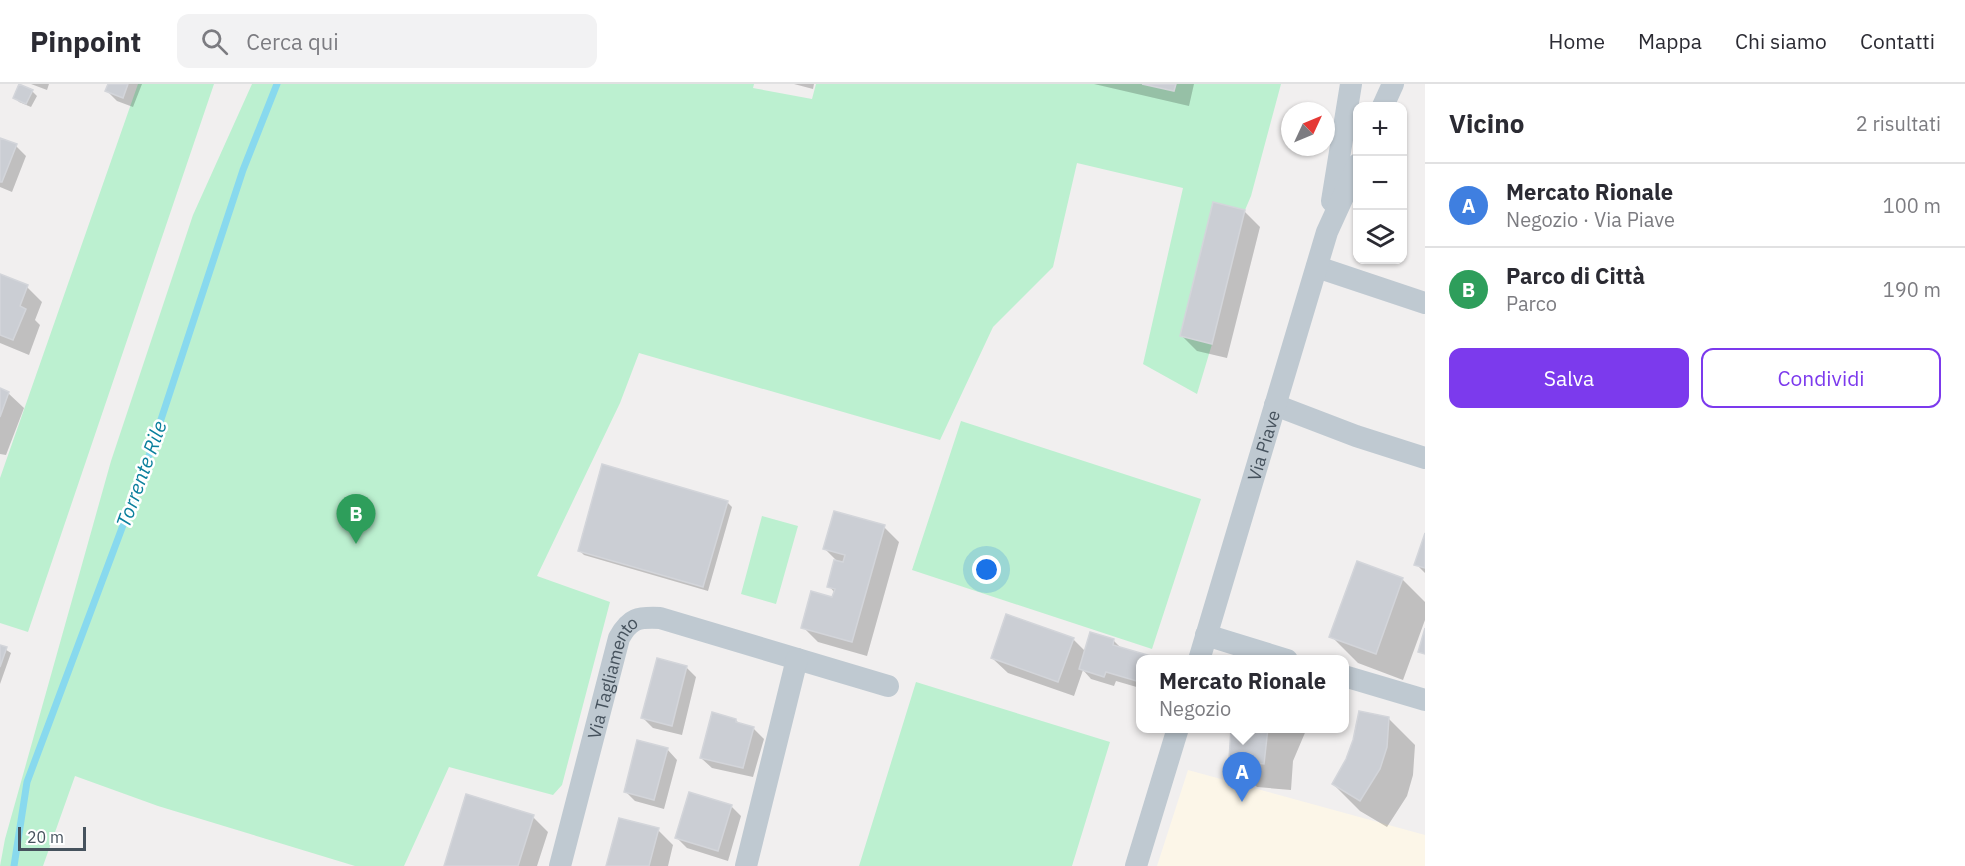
<!DOCTYPE html>
<html lang="it">
<head>
<meta charset="utf-8">
<style>
  :root { --surface:#fff; --page:#f2f2f3; --text:#2b2b33; --muted:#7c7c81; --line:#e1e1e2; --accent:#7c3aed }
  body { margin:0; font-family:"IBM Plex Sans",sans-serif; background:var(--page); color:var(--text) }
  .controls { position:absolute; right:18px; top:18px; display:grid; overflow:hidden; border-radius:12px; box-shadow:0 2px 4px #0004 }
  .controls button { width:54px; height:54px; display:grid; place-items:center; padding:0; border:0; border-bottom:2px solid var(--line); background:var(--surface); color:var(--text); font:30px sans-serif }
  .compass { position:absolute; left:1281px; top:18px; width:54px; height:54px; border-radius:50%; background:var(--surface); box-shadow:0 2px 4px #0004; rotate:46deg }
  .scale { position:absolute; left:18px; bottom:15px; width:68px; box-sizing:border-box; padding-left:6px; border:3px solid #46525d; border-top:0; font-size:16px; line-height:21px; white-space:nowrap; color:#46525d; -webkit-text-stroke:4px #fff; paint-order:stroke }
  .you { position:absolute; left:987px; top:486px; width:21px; height:21px; margin:-15px; border:4px solid #fff; border-radius:50%; background:#1a73e8; box-shadow:0 0 0 9px #1a73e833 }
  .badge { display:grid; place-items:center; width:39px; height:39px; border-radius:50%; background:var(--accent); color:#fff; font-size:20px; font-weight:700 }
  .pin { position:absolute; translate:-50% -50px; filter:drop-shadow(0 2px 3px #0008) }
  .pin::after { content:''; position:absolute; top:32px; width:21px; height:18px; background:inherit; clip-path:polygon(0 0,100% 0,50% 100%) }
  .popup { position:absolute; left:1136px; top:571px; width:213px; height:78px; box-sizing:border-box; display:grid; place-content:center; border-radius:12px; background:var(--surface); filter:drop-shadow(0 2px 4px #0005); font-size:20px; white-space:nowrap; color:var(--muted) }
  .popup b { font-size:22px; color:var(--text) }
  .popup::after { content:''; position:absolute; left:50%; top:100%; margin-left:-12px; border:12px solid transparent; border-top-color:var(--surface) }
  .list { margin:0; padding:0; list-style:none }
  h2 { display:flex; justify-content:space-between; align-items:center; height:78px; margin:0; padding:0 24px; font-size:26px }
  h2 small { font-size:20px; font-weight:400; color:var(--muted) }
  .list li { display:grid; grid-template-columns:39px 1fr auto; gap:18px; align-items:center; box-sizing:border-box; height:84px; padding:0 24px; border-top:2px solid var(--line) }
  .list b { display:block; font-size:22px; white-space:nowrap }
  .list p { margin:0; font-size:20px; white-space:nowrap; color:var(--muted) }
  .list em { font-size:20px; font-style:normal; color:var(--muted) }
  .actions { display:flex; gap:12px; padding:18px 24px }
  .actions a { flex:1; padding:14px 0; border:2px solid var(--accent); border-radius:12px; text-align:center; font-size:21px; color:var(--accent) }
  .actions .main { background:var(--accent); color:#fff }
  .icon { flex:none; width:33px; height:33px; fill:none; stroke:currentColor; stroke-width:2; stroke-linecap:round; stroke-linejoin:round }
  .map { position:relative; flex:none; width:1425px; height:782px; overflow:hidden }
  header { display:flex; align-items:center; gap:36px; box-sizing:border-box; height:84px; padding:0 30px; background:var(--surface); border-bottom:2px solid var(--line) }
  header strong { font-size:28px }
  nav { display:flex; gap:33px; margin-inline-start:auto; font-size:21px }
  .search { width:420px; height:54px; background:var(--page); display:flex; align-items:center; gap:15px; box-sizing:border-box; padding:0 21px; border-radius:12px; color:var(--muted); font-size:22px }
  main { display:flex }
  aside { flex:1; background:var(--surface) }
  .map>svg:first-child { display:block }
  .commercial { fill:#fcf6e8 }
  .green { fill:#bcf0d0 }
  .shadow { fill:#0003 }
  .lines { fill:none; stroke-linecap:round; stroke-linejoin:round }
  .stream { stroke:#88d9ee; stroke-width:7 }
  .building { fill:#cbced4; stroke:#d3d5da; stroke-width:1.5 }
  .minor { stroke:#bfc9d1; stroke-width:22 }
  .labels { text-anchor:middle; dominant-baseline:central; stroke-width:5; stroke-linejoin:round; paint-order:stroke }
  .street-label { font-size:18px; fill:#46525d; stroke:#fff }
  .water-label { font-size:20px; font-style:italic; fill:#0a7f9d; stroke:#fff }
</style>
</head>
<body>
<header>
<strong>Pinpoint</strong>
<div class="search"><svg class="icon" aria-label="search" viewBox="0 0 24 24"><circle cx="10" cy="10" r="6"/><path d="M15 15l6 6"/></svg>Cerca qui</div>
<nav><a>Home</a><a>Mappa</a><a>Chi siamo</a><a>Contatti</a></nav>
</header>
<main>
<div class="map">
<svg width="1425" height="782" viewBox="0 0 1425 782">
  <rect width="100%" height="100%" fill="#f1efef"/>
  <!-- commercial -->
  <path class="commercial" d="M1188 686 1425 751V782H1157Z"/>
  <!-- green -->
  <path class="green" d="M138 0H214L28 548 0 539V394Z
    M252 0H754L753 4 812 15 816 0H1281L1251 112 1245 126 1212 260 1197 310 1143 280 1183 104 1077 79 1053 183 993 243 940 356 639 269 620 319 537 492 610 518 562 701 553 711 449 683 404 782H355L158 722 75 692 43 782H0L5 755 111 377 193 131Z
    M961 337 1201 415 1152 565 912 486Z
    M762 432 798 442 776 520 741 510Z
    M916 598 1110 658 1072 782H859Z"/>
  <!-- shadow -->
  <path class="shadow" d="M31 0H49L47 6Z
    M110 0H142L133 23 117 17 107 7Z
    M794 0H814L813 5Z
    M1094 0H1194L1189 22Z
    M32 7 37 12 31 23 19 18 15 13Z
    M0 55 16 62 26 72 12 108 0 103Z
    M1244 127 1260 143 1227 274 1197 267 1182 252Z
    M0 192 27 203 42 218 35 236 40 241 29 271 0 259Z
    M0 306 8 309 24 324 6 371 0 370Z
    M727 418 732 423 708 507 584 471 579 466Z
    M884 443 899 458 867 572 818 558 803 543 833 515 835 509 829 502 836 476 825 465Z
    M1425 454V489L1416 480Z
    M1358 479 1403 496 1425 518V536L1403 596 1358 579 1331 552Z
    M1073 555 1086 568 1114 557 1122 565 1150 574 1152 576H1140V604L1116 597 1114 602 1091 595 1083 586 1074 612 1008 589 992 574Z
    M0 562 11 569 0 600Z
    M686 583 696 593 682 651 653 644 643 634Z
    M1388 634 1415 661 1413 691 1407 712 1387 743 1360 727 1333 700Z
    M736 636 740 641 754 645 764 655 753 693 712 684 701 674Z
    M1233 644H1307L1293 677 1291 706 1257 703 1230 676Z
    M667 665 677 676 664 725 635 717 625 707Z
    M731 722 741 732 728 777 687 764 677 754Z
    M533 733 548 748 537 782H445Z
    M658 746 673 761 668 782H608Z"/>
  <g class="lines">
    <!-- stream -->
    <path class="stream" d="M14 782 27 698 150 369 243 86 277 0"/>
  </g>
  <!-- building -->
  <path class="building" d="M19 0 33 6 26 20 13 14Z
    M108 0H128L123 14 105 7Z
    M1142 0H1176L1174 7Z
    M0 54 17 60 2 98H0Z
    M1213 118 1245 126 1212 260 1180 252Z
    M0 190 28 201 20 222 26 225 13 256 0 251Z
    M0 304 9 308 0 333Z
    M602 380 728 417 703 503 578 467Z
    M834 427 885 441 852 558 801 544 811 507 832 513 835 505 827 503 834 476 843 478 845 471 823 465Z
    M1425 449V484L1414 481Z
    M1357 477 1403 494 1376 570 1329 553Z
    M1006 530 1074 554 1058 598 991 574Z
    M1425 544V570L1418 568Z
    M1090 548 1114 555 1113 561 1151 572 1150 576H1140V598L1106 588 1104 593 1079 585Z
    M0 561 7 563 0 583Z
    M657 574 687 582 672 642 641 634Z
    M1359 627 1389 633 1387 663 1380 685 1360 717 1332 700 1346 675 1353 656Z
    M712 628 736 635V638L754 643 743 684 700 674Z
    M1231 644H1268L1264 680 1229 676Z
    M637 656 668 664 654 716 624 708Z
    M689 708 732 721 718 767 675 754Z
    M466 710 534 731 518 782H444Z
    M619 734 659 744 649 782H606Z"/>
  <g class="lines">
    <!-- minor -->
    <g class="minor">
      <path d="M1383 22 1393 0"/>
      <path d="M1332 117 1351 0"/>
      <path d="M1317 183 1425 219"/>
      <path d="M1275 321 1356 352 1425 374"/>
      <path d="M1206 551 1287 576"/>
      <path id="s1" d="M1199 576 1327 148 1358 80"/>
      <path d="M1344 592 1425 616"/>
      <path id="s2" d="M560 782 619 554C630 534 638 533 660 534L888 602"/>
      <path d="M746 782 797 575"/>
      <path d="M1136 782 1178 644"/>
    </g>
  </g>
  <g class="labels">
    <!-- street labels -->
    <g class="street-label">
      <text stroke="none"><textPath href="#s1" startOffset="224">Via Piave</textPath></text>
      <text stroke="none"><textPath href="#s2" startOffset="196">Via Tagliamento</textPath></text>
    </g>
    <!-- water labels -->
    <g class="water-label">
      <text transform="translate(141 390) rotate(-70)">Torrente Rile</text>
    </g>
  </g>
</svg>
<div class="controls">
<button>+</button>
<button>−</button>
<button><svg class="icon" aria-label="layers" viewBox="0 0 24 24"><path d="M12 4l9 5-9 5-9-5zM3 14l9 5 9-5"/></svg></button>
</div>
<svg class="compass" viewBox="-18 -18 36 36"><path d="M0-13l5 13h-10z" fill="#e53935"/><path d="M0 13l5-13h-10z" fill="#7c7c81"/></svg>
<div class="scale">20 m</div>
<div class="you"></div>
<div class="pin badge" style="left:1242px;top:718px;background:#3f7fe0">A</div>
<div class="popup"><b>Mercato Rionale</b>Negozio</div>
<div class="pin badge" style="left:356px;top:460px;background:#2e9e5b">B</div>
</div>
<aside>
<h2>Vicino<small>2 risultati</small></h2>
<ul class="list">
<li><span class="badge" style="background:#3f7fe0">A</span><div><b>Mercato Rionale</b><p>Negozio · Via Piave</p></div><em>100 m</em></li>
<li><span class="badge" style="background:#2e9e5b">B</span><div><b>Parco di Città</b><p>Parco</p></div><em>190 m</em></li>
</ul>
<div class="actions"><a class="main">Salva</a><a>Condividi</a></div>
</aside>
</main>
</body>
</html>
